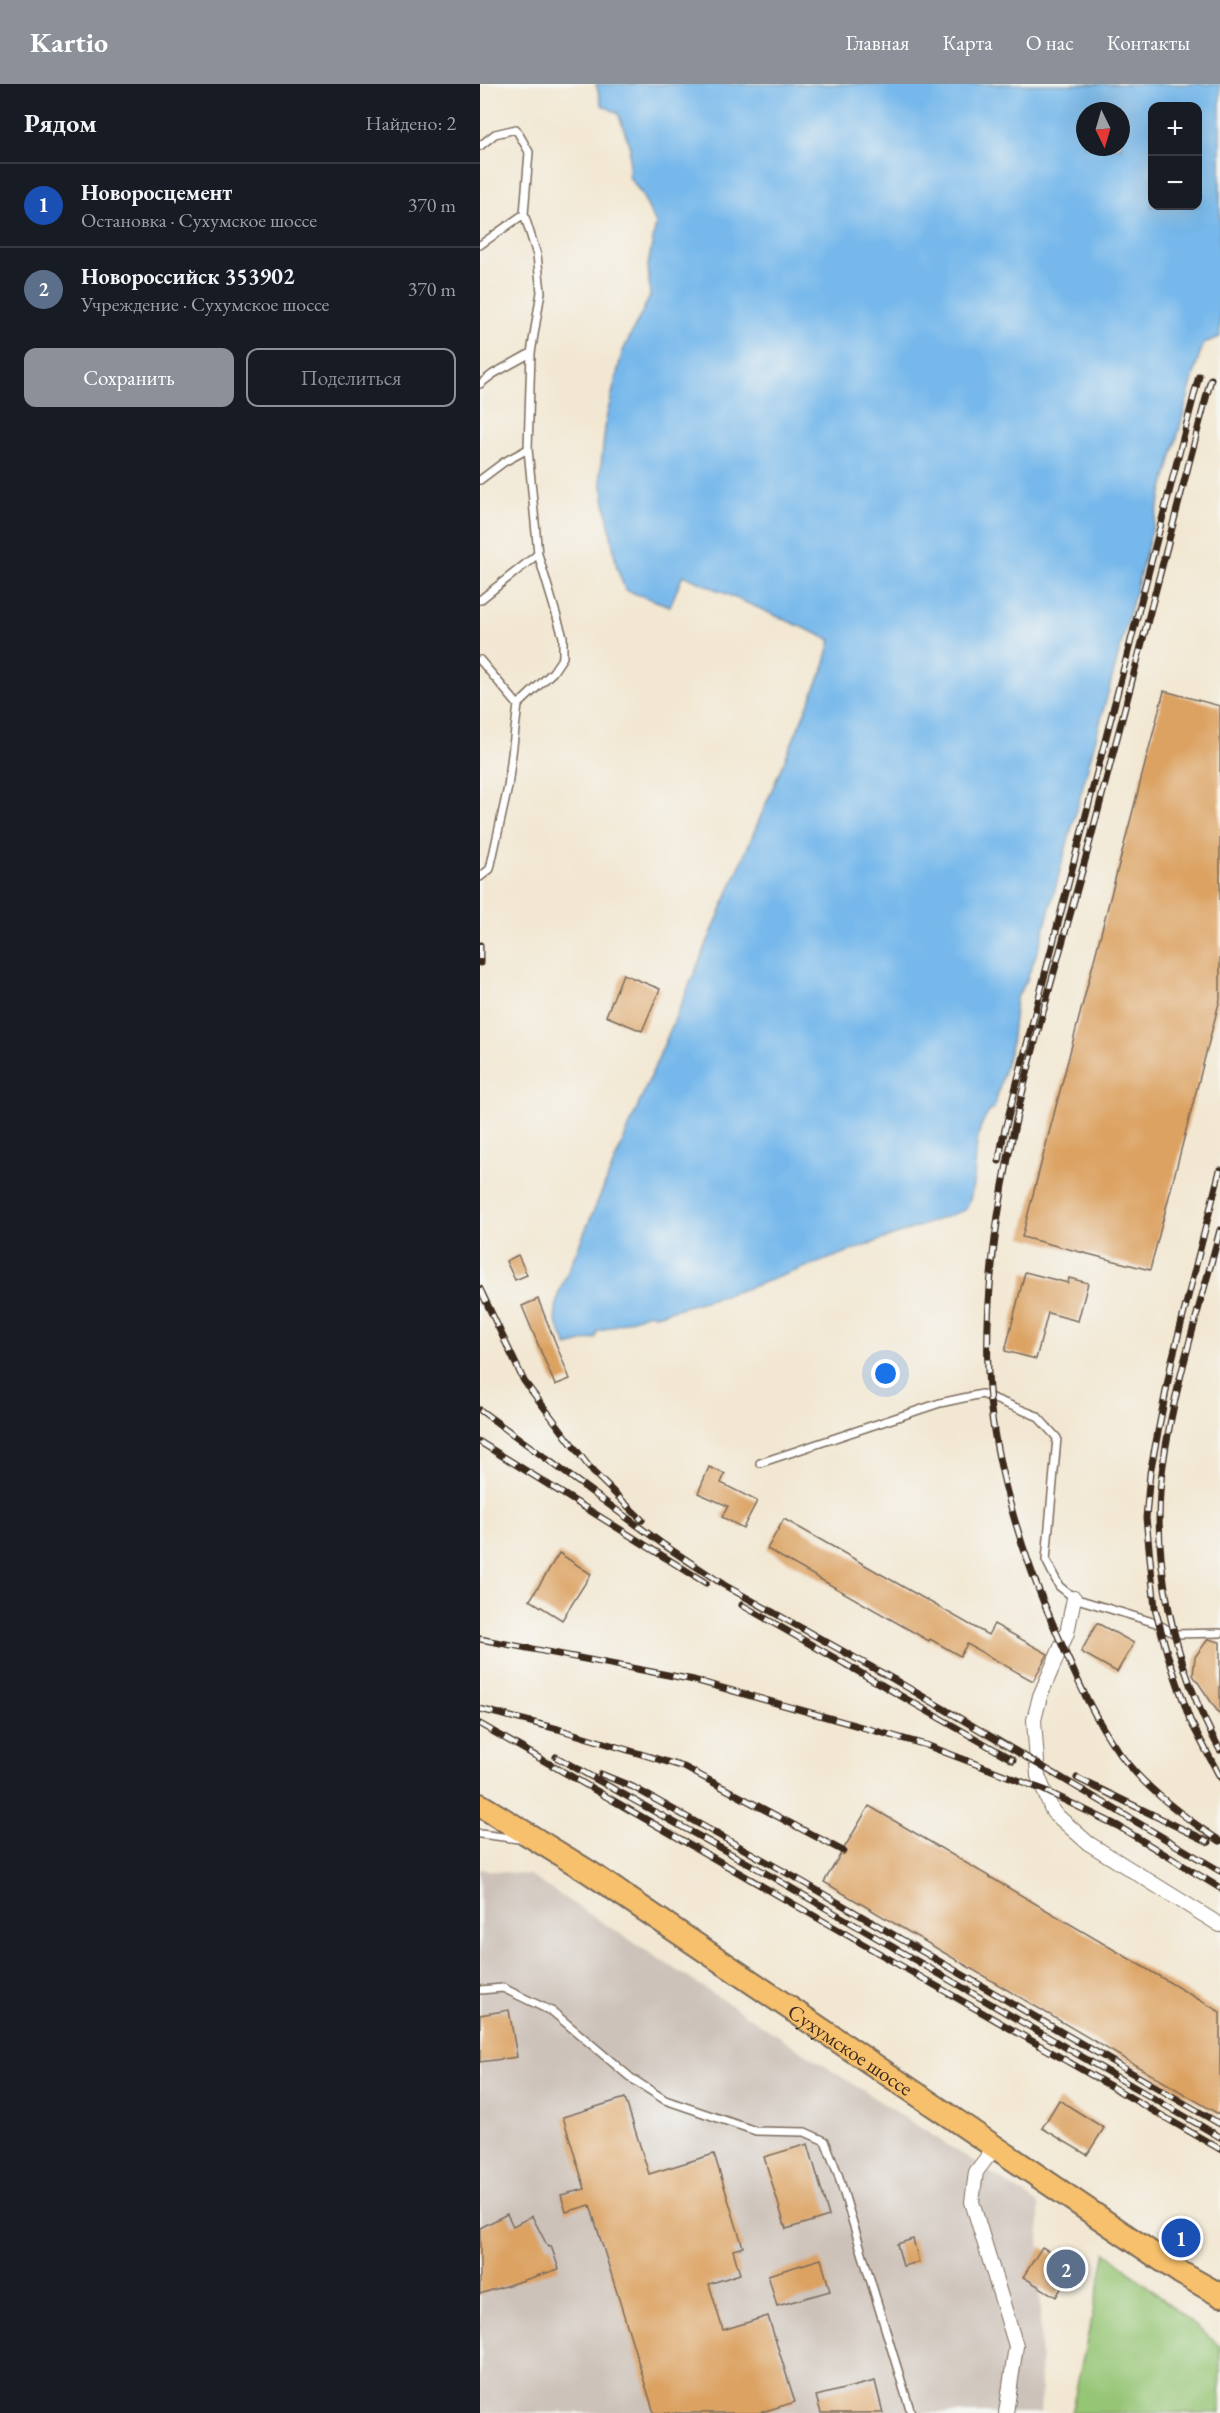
<!DOCTYPE html>
<html lang="ru">
<head>
<meta charset="utf-8">
<style>
  :root { --surface:#171b24; --page:#242831; --text:#f1f3f6; --muted:#9ea1a6; --line:#363941; --accent:#8c9099 }
  body { margin:0; font-family:"EB Garamond",serif; background:var(--page); color:var(--text) }
  .controls { position:absolute; right:18px; top:18px; display:grid; overflow:hidden; border-radius:12px; box-shadow:0 6px 24px #0002 }
  .controls button { width:54px; height:54px; display:grid; place-items:center; padding:0; border:0; border-bottom:2px solid var(--line); background:var(--surface); color:var(--text); font:30px sans-serif }
  .compass { position:absolute; left:596px; top:18px; width:54px; height:54px; border-radius:50%; background:var(--surface); box-shadow:0 6px 24px #0002; rotate:175deg }
  .you { position:absolute; left:406px; top:1290px; width:21px; height:21px; margin:-15px; border:4px solid #fff; border-radius:50%; background:#1a73e8; box-shadow:0 0 0 9px #1a73e833 }
  .badge { display:grid; place-items:center; width:39px; height:39px; border-radius:50%; background:var(--accent); color:#fff; font-size:20px; font-weight:700 }
  .pin { position:absolute; translate:-50% -50%; border:3px solid #fff; box-shadow:0 2px 6px #0006 }
  .list { margin:0; padding:0; list-style:none }
  h2 { display:flex; justify-content:space-between; align-items:center; height:78px; margin:0; padding:0 24px; font-size:26px }
  h2 small { font-size:20px; font-weight:400; color:var(--muted) }
  .list li { display:grid; grid-template-columns:39px 1fr auto; gap:18px; align-items:center; box-sizing:border-box; height:84px; padding:0 24px; border-top:2px solid var(--line) }
  .list b { display:block; font-size:22px; white-space:nowrap }
  .list p { margin:0; font-size:20px; white-space:nowrap; color:var(--muted) }
  .list em { font-size:20px; font-style:normal; color:var(--muted) }
  .actions { display:flex; gap:12px; padding:18px 24px }
  .actions a { flex:1; padding:14px 0; border:2px solid var(--accent); border-radius:12px; text-align:center; font-size:21px; color:var(--accent) }
  .actions .main { background:var(--accent); color:#fff }
  .map { position:relative; flex:none; width:740px; height:2329px; overflow:hidden }
  header { display:flex; align-items:center; gap:36px; box-sizing:border-box; height:84px; padding:0 30px; background:var(--accent); color:#fff }
  header strong { font-size:28px }
  nav { display:flex; gap:33px; margin-inline-start:auto; font-size:21px }
  main { display:flex }
  aside { flex:1; background:var(--surface) }
  .map>svg:first-child { display:block }
  .industrial { fill:#cdc2b9 }
  .green { fill:#95c575; stroke:#68784a; stroke-width:1.5 }
  .water { fill:#76b8eb; stroke:#587184; stroke-width:1.5; fill-rule:evenodd }
  .building { fill:#dca262 }
  .lines { fill:none; stroke-linecap:round; stroke-linejoin:round }
  .service-casing { stroke:#7b6c5d; stroke-width:10 }
  .minor-casing { stroke:#7b6c5d; stroke-width:16 }
  .trunk-casing { stroke:#7b6c5d; stroke-width:26 }
  .service { stroke:#fff; stroke-width:7 }
  .minor { stroke:#fff; stroke-width:14 }
  .trunk { stroke:#f7c06c; stroke-width:22 }
  .rail-casing { stroke:#3b2a1e; stroke-width:7 }
  .rail { stroke:#f6f6f2; stroke-width:4.5; stroke-dasharray:14; stroke-linecap:butt }
  .labels { text-anchor:middle; dominant-baseline:central; stroke-width:4.5; stroke-linejoin:round; paint-order:stroke }
  .street-label { font-size:21px; fill:#3b2a1e; stroke:#f6f6f2 }
</style>
</head>
<body>
<header>
<strong>Kartio</strong>
<nav><a>Главная</a><a>Карта</a><a>О нас</a><a>Контакты</a></nav>
</header>
<main>
<aside>
<h2>Рядом<small>Найдено: 2</small></h2>
<ul class="list">
<li><span class="badge" style="background:#1a4fb4">1</span><div><b>Новоросцемент</b><p>Остановка · Сухумское шоссе</p></div><em>370 m</em></li>
<li><span class="badge" style="background:#5c6f8a">2</span><div><b>Новороссийск 353902</b><p>Учреждение · Сухумское шоссе</p></div><em>370 m</em></li>
</ul>
<div class="actions"><a class="main">Сохранить</a><a>Поделиться</a></div>
</aside>
<div class="map">
<svg width="740" height="2329" viewBox="0 0 740 2329">
  <rect width="100%" height="100%" fill="#f6f6f2"/>
  <filter id="ink" filterUnits="userSpaceOnUse"><feTurbulence type="fractalNoise" baseFrequency=".0167" numOctaves="2"/><feDisplacementMap in="SourceGraphic" scale="12" xChannelSelector="R" yChannelSelector="G"/><feConvolveMatrix kernelMatrix="1 2 1 2 8 2 1 2 1" color-interpolation-filters="sRGB"/></filter>
  <filter id="wash" filterUnits="userSpaceOnUse"><feTurbulence type="fractalNoise" baseFrequency=".008" numOctaves="4" result="noise"/><feDisplacementMap in="SourceGraphic" scale="24" xChannelSelector="R" yChannelSelector="G"/><feGaussianBlur stdDeviation="1.35" result="paint"/><feColorMatrix in="noise" values="0 0 0 0 0 0 0 0 0 0 0 0 0 0 0 0 0 1.4 0 .05"/><feComposite in="paint" operator="in"/></filter>
  <g filter="url(#wash)">
    <rect width="100%" height="100%" fill="#f2e7d2"/>
    <!-- industrial -->
    <path class="industrial" d="M0 1785 49 1791 559 2120 561 2329H0Z"/>
    <!-- green -->
    <path class="green" d="M626 2168 740 2262V2329H591Z"/>
    <!-- water -->
    <path class="water" d="M116 0H740V253L724 259 719 272 561 857 546 898 536 915 531 961 514 1024C486 1044 503 1096 485 1126L265 1205 176 1231 169 1229 117 1248 116 1254 87 1262 75 1235 78 1211 344 583 351 556 203 491 190 522 145 506 137 484 120 391 126 335 142 269 170 212 168 181 176 140 161 109 149 93 150 62 138 29 122 21ZM672 22H718V122H672ZM605 27H641V63H605Z"/>
    <g id="blocks">
      <!-- building -->
      <path class="building" d="M684 607 740 622V915L670 1186 542 1153Z
        M143 890 180 905 162 947 126 932Z
        M38 1171 47 1191 35 1196 26 1177Z
        M545 1188 588 1199 589 1194 608 1199 598 1237 568 1229 556 1275 525 1267Z
        M58 1215 90 1295 75 1301 42 1222Z
        M229 1383 245 1390 241 1399 277 1417 263 1444 242 1433 248 1422 218 1409Z
        M304 1435 508 1551 514 1540 568 1570 553 1597 487 1560 480 1572 450 1555 449 1557 287 1465Z
        M79 1469 111 1490 82 1536 50 1516Z
        M617 1539 654 1559 637 1588 601 1568Z
        M728 1555 740 1558V1631L713 1591 715 1573Z
        M389 1722 740 1928V2031L344 1798Z
        M29 1926 37 1973 0 1978V1931Z
        M145 2014 169 2090 234 2070 263 2163 253 2166 260 2190 229 2200 243 2246 288 2232 315 2318 279 2329H174L110 2121 86 2128 81 2111 105 2105 83 2033Z
        M579 2016 624 2044 607 2071 562 2044Z
        M328 2060 349 2132 306 2145 284 2073Z
        M27 2130 33 2142 52 2132 68 2163 71 2162 79 2185 0 2210V2144Z
        M433 2155 439 2178 423 2182 417 2160Z
        M562 2163 594 2182 576 2213 543 2193Z
        M341 2175 350 2207 297 2222 288 2191Z
        M395 2297 403 2329H341L336 2312Z"/>
    </g>
  </g>
  <g filter="url(#ink)">
    <use href="#blocks" fill-opacity="0" stroke="#7b6c5d" stroke-width="1.5"/>
    <g class="lines">
      <defs>
        <path id="service" d="M0 62 15 50 36 45 49 68 44 130 57 171 61 208 51 269 48 365 58 470 83 553V573L73 588 38 621
          M0 161 44 130
          M0 300 13 290 51 269
          M0 396 24 378 48 365
          M0 516 58 470
          M0 576 38 621 28 703 10 785 0 793
          M280 1379 460 1319 502 1310 557 1332 577 1354 566 1476 579 1502 594 1514 676 1539 695 1550 740 1549
          M0 1750 39 1755
          M0 1906 23 1904 73 1928 151 1994 185 2016 276 2047 325 2048 345 2057 358 2090 431 2329"/>
        <path id="minor" d="M594 1514 587 1549 560 1612 554 1636 558 1692 573 1728 608 1759 740 1841
          M515 2063 496 2088 492 2118 536 2262 526 2329"/>
        <g id="trunk">
          <path id="s1" d="M0 1721 109 1788 701 2189 740 2211"/>
        </g>
      </defs>
      <!-- service casing -->
      <use href="#service" class="service-casing"/>
      <!-- minor casing -->
      <use href="#minor" class="minor-casing"/>
      <!-- trunk casing -->
      <use href="#trunk" class="trunk-casing"/>
      <!-- service -->
      <use href="#service" class="service"/>
      <!-- minor -->
      <use href="#minor" class="minor"/>
      <!-- trunk -->
      <use href="#trunk" class="trunk"/>
      <defs>
        <path id="rail" d="M731 295C690 451 649 608 608 765 563 935 502 1110 508 1288 511 1371 541 1469 575 1545 594 1588 612 1632 640 1670 666 1705 704 1733 740 1757
          M0 861V879
          M519 1077 523 1053 719 292
          M740 1086 692 1276 670 1389 666 1434 675 1524 687 1569 710 1636 740 1693
          M740 1146C720 1223 694 1302 683 1381 669 1474 695 1585 740 1666
          M0 1205 44 1297 113 1388 162 1436
          M0 1326 184 1461 244 1501 413 1595 740 1787
          M0 1358 226 1499
          M262 1521 533 1676
          M0 1555 214 1596 446 1661 564 1706 638 1742 740 1804
          M0 1625 78 1645 204 1683 363 1767
          M0 1640 740 2065
          M76 1673 282 1787 740 2053
          M121 1690 153 1703 314 1793 740 2040
          M597 1694 729 1758"/>
      </defs>
      <!-- rail casing -->
      <use href="#rail" class="rail-casing"/>
      <!-- rail -->
      <use href="#rail" class="rail"/>
    </g>
  </g>
  <g class="labels">
    <!-- street labels -->
    <g class="street-label">
      <text stroke="none"><textPath href="#s1" startOffset="444">Сухумское шоссе</textPath></text>
    </g>
  </g>
</svg>
<div class="controls">
<button>+</button>
<button>−</button>
</div>
<svg class="compass" viewBox="-18 -18 36 36"><path d="M0-13l5 13h-10z" fill="#e53935"/><path d="M0 13l5-13h-10z" fill="#9ea1a6"/></svg>
<div class="you"></div>
<div class="pin badge" style="left:701px;top:2154px;background:#1a4fb4">1</div>
<div class="pin badge" style="left:586px;top:2185px;background:#5c6f8a">2</div>
</div>
</main>
</body>
</html>
